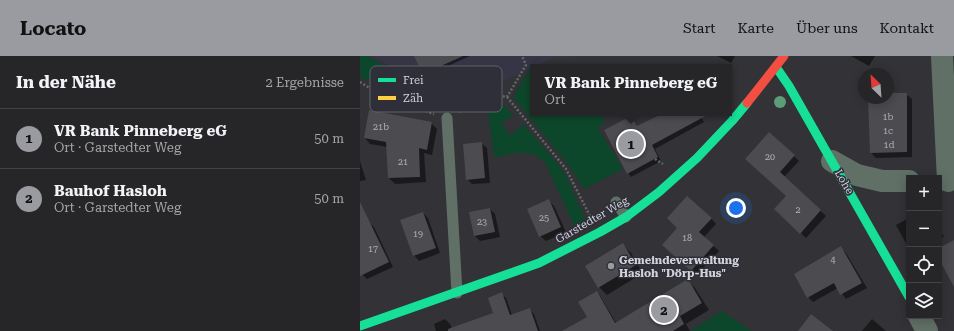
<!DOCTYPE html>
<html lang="de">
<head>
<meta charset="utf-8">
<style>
  :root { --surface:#262629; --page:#2e2e31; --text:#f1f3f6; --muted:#a4a5a8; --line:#424346; --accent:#9a9aa1 }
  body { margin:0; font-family:"Roboto Serif",serif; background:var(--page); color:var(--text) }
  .controls { position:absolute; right:12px; bottom:12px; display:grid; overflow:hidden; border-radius:0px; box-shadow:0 2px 10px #0003 }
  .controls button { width:36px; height:36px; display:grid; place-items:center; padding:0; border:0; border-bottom:1px solid var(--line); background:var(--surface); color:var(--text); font:20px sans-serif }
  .compass { position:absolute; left:498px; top:12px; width:36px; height:36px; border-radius:50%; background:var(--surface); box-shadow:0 2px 10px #0003; rotate:335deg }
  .you { position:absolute; left:376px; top:152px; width:14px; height:14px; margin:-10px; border:3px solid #fff; border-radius:50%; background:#1a73e8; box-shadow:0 0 0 6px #1a73e833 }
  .badge { display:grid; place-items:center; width:26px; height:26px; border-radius:50%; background:var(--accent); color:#111; font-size:13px; font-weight:700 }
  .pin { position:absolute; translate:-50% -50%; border:2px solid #fff; box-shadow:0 1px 4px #0006 }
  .popup { position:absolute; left:170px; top:8px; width:202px; height:52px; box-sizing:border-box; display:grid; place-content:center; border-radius:0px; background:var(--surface); filter:drop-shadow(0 1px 3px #0005); font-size:13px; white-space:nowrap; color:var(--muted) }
  .popup b { font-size:15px; color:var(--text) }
  .popup::after { content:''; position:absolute; left:50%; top:100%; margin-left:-8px; border:8px solid transparent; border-top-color:var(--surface) }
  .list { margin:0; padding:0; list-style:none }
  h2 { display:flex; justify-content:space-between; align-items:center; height:52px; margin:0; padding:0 16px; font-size:17px }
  h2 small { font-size:13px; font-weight:400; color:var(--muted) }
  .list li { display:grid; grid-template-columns:26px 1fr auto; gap:12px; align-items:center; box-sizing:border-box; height:60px; padding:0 16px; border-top:1px solid var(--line) }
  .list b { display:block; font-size:15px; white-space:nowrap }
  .list p { margin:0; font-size:13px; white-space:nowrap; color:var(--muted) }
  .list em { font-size:13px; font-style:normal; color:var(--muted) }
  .icon { flex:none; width:22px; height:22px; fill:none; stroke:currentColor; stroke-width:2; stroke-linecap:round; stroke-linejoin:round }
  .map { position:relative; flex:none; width:594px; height:275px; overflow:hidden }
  header { display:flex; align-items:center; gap:24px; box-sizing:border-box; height:56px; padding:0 20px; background:var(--accent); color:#111 }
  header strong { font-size:19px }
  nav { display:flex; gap:22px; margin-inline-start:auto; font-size:14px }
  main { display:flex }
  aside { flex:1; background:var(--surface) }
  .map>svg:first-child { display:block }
  .built { fill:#353545 }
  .green { fill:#0d472b }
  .shadow { fill:#0007 }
  .building { fill:#4b4b50 }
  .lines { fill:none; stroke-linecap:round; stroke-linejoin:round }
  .path { stroke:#606a66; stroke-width:2.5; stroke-dasharray:2 2; stroke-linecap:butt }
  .lane { stroke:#607067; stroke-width:11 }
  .street { stroke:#607067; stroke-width:22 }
  .fast { stroke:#16e098; stroke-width:9 }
  .jam { stroke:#f24e42; stroke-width:9 }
  .tree { fill:#5d9c78 }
  .poi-dot { fill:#9a9aa1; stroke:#2f2f3a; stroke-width:1.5 }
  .labels { text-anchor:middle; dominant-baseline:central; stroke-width:3; stroke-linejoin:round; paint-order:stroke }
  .number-label { font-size:9px; fill:#b0b0b8 }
  .street-label { font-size:11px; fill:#d2d2da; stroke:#2f2f3a }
  .poi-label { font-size:11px; font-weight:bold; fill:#d2d2da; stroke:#2f2f3a; text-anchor:start }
  .key { fill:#2f2f3a; stroke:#60606a; stroke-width:1 }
  .key-label { font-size:11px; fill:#d2d2da }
</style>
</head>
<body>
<header>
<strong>Locato</strong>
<nav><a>Start</a><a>Karte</a><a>Über uns</a><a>Kontakt</a></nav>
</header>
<main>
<aside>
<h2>In der Nähe<small>2 Ergebnisse</small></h2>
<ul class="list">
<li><span class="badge">1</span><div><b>VR Bank Pinneberg eG</b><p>Ort · Garstedter Weg</p></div><em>50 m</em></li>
<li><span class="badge">2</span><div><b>Bauhof Hasloh</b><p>Ort · Garstedter Weg</p></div><em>50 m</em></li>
</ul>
</aside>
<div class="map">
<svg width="594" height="275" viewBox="0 0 594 275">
  <rect width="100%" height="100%" fill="#323237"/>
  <!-- built -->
  <path class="built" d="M12 0H222L194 2 93 48Z"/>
  <!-- green -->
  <path class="green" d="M0 0H7L26 10 15 28 0 21Z
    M189 9 210 11H173V57H240L245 67 237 71 263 113 224 133 210 111 153 41 171 11Z
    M133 42 138 43 153 59 141 68 151 79 163 68 198 108 205 118 225 163C225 169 221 171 216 174L185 106C167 91 156 98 134 101L127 46Z
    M362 255 391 275H330Z"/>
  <!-- shadow -->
  <path class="shadow" d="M55 0H110L66 20 64 18Z
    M357 0H375L371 7Z
    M491 0H515L509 10Z
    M528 38H546L552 43V101L516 102 511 97 509 42H528Z
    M306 57H339L344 66 295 93 301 105 271 121 268 117 271 61 278 71Z
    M71 67 77 73 72 99 64 97 66 126 35 128 29 122 27 91 10 88 5 82Z
    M121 87 127 92 130 127 112 128 107 123Z
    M434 100 439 105 424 121 466 160 446 182 421 158 427 140 391 108Z
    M0 105 6 124 0 125Z
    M189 145 194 150 206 176 186 185 180 180Z
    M130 153 135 158 140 181 120 185 115 180Z
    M63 157 68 162 80 197 59 205 54 199Z
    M351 162 356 168 344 181 359 195 337 219 309 194Z
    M549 162V193L536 169Z
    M9 167 14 171 33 211 7 223 3 219 0 213V171Z
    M579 172 584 181 579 183Z
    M263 189 271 197 283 217 247 239 239 231Z
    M481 192 486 197 507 232 486 243 478 232 453 246 448 241Z
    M328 225 335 232 349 254 326 268 330 275H219L228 261 237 236 241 241 256 267Z
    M141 238 146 242 152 259 169 253 174 258 180 275H76L74 268 85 263 90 268 92 273 134 257Z
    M512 263 526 275H502Z"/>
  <!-- building -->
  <path class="building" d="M54 0H103L63 18Z
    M528 37H547V96L510 97 508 42H528Z
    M9 54 72 66 67 94 59 92 60 121 28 122 26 86 4 82Z
    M304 57H351L292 89 298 101 267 118 244 74 271 60 277 70Z
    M409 76 435 99 420 116 461 154 440 178 414 153 426 140 385 103Z
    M122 86 125 122 106 124 103 88Z
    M327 140 352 162 339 176 354 189 331 215 302 189 317 172 307 162Z
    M189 143 201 171 179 181 167 153Z
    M0 146 29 206 0 220Z
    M130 152 135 176 114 180 109 156Z
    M63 156 76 192 53 200 40 164Z
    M594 184V231L579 203V192Z
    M263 187 276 209 238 232 225 210Z
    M481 190 502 227 480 239 474 227 447 242 434 218Z
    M328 223 342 247 320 260 324 268 313 275H202L227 261 218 246 237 235 255 267Z
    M142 236 150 259 170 252 178 275H88V273L133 257 128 242Z
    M451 258 473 275H438Z"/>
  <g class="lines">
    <!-- path -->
    <path class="path" d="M0 26 16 36 74 58
      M147 41 206 113 230 160
      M99 56 115 46 135 39 147 41 166 9 162 0
      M295 103 303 108"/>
    <!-- lane -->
    <path class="lane" d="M87 62 97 237
      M256 146 266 161"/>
    <!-- street -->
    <path class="street" d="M582 0 588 125
      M472 105 497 119 522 125H549
      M559 260 567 275"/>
    <!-- fast -->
    <path class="fast" d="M416 11 429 30 549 241
      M0 270 179 207 240 176 266 161 299 136 337 102 372 65 387 47"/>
    <!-- jam -->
    <path class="jam" d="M387 47 424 0"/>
  </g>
  <!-- trees -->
  <circle class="tree" cx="420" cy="46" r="6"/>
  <!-- markers -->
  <circle class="poi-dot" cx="251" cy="210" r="4"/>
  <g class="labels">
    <!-- number labels -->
    <g class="number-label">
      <text x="528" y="61">1b</text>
      <text x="21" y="71">21b</text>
      <text x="528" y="75">1c</text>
      <text x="529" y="89">1d</text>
      <text x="410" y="101">20</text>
      <text x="43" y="106">21</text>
      <text x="438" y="154">2</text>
      <text x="184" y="162">25</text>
      <text x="122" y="166">23</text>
      <text x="58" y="178">19</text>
      <text x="327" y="182">18</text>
      <text x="13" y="193">17</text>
      <text x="473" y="204">4</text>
    </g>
    <!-- street labels -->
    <g class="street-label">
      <text transform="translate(484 126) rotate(60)">Lohe</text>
      <text transform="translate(232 164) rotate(-30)">Garstedter Weg</text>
    </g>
    <!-- poi labels -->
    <g class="poi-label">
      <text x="259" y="204">Gemeindeverwaltung<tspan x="259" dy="13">Hasloh "Dörp-Hus"</tspan></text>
    </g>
  </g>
  <!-- legend -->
  <rect x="10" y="10" width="132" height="46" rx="6" class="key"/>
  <rect x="18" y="22" width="18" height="4" fill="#16e098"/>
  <rect x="18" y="40" width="18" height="4" fill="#ffcf43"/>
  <g class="key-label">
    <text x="43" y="28">Frei</text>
    <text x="43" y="46">Zäh</text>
  </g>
</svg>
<div class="controls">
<button>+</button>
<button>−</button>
<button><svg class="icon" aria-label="locate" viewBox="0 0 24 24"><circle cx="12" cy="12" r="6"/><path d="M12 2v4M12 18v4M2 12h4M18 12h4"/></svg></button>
<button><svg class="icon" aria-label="layers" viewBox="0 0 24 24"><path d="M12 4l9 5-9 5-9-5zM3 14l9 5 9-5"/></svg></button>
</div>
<svg class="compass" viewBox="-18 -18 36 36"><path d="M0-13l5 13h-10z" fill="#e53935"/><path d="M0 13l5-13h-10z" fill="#a4a5a8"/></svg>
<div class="you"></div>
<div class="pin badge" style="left:271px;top:88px">1</div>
<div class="popup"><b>VR Bank Pinneberg eG</b>Ort</div>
<div class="pin badge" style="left:304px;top:254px">2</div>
</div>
</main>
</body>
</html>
